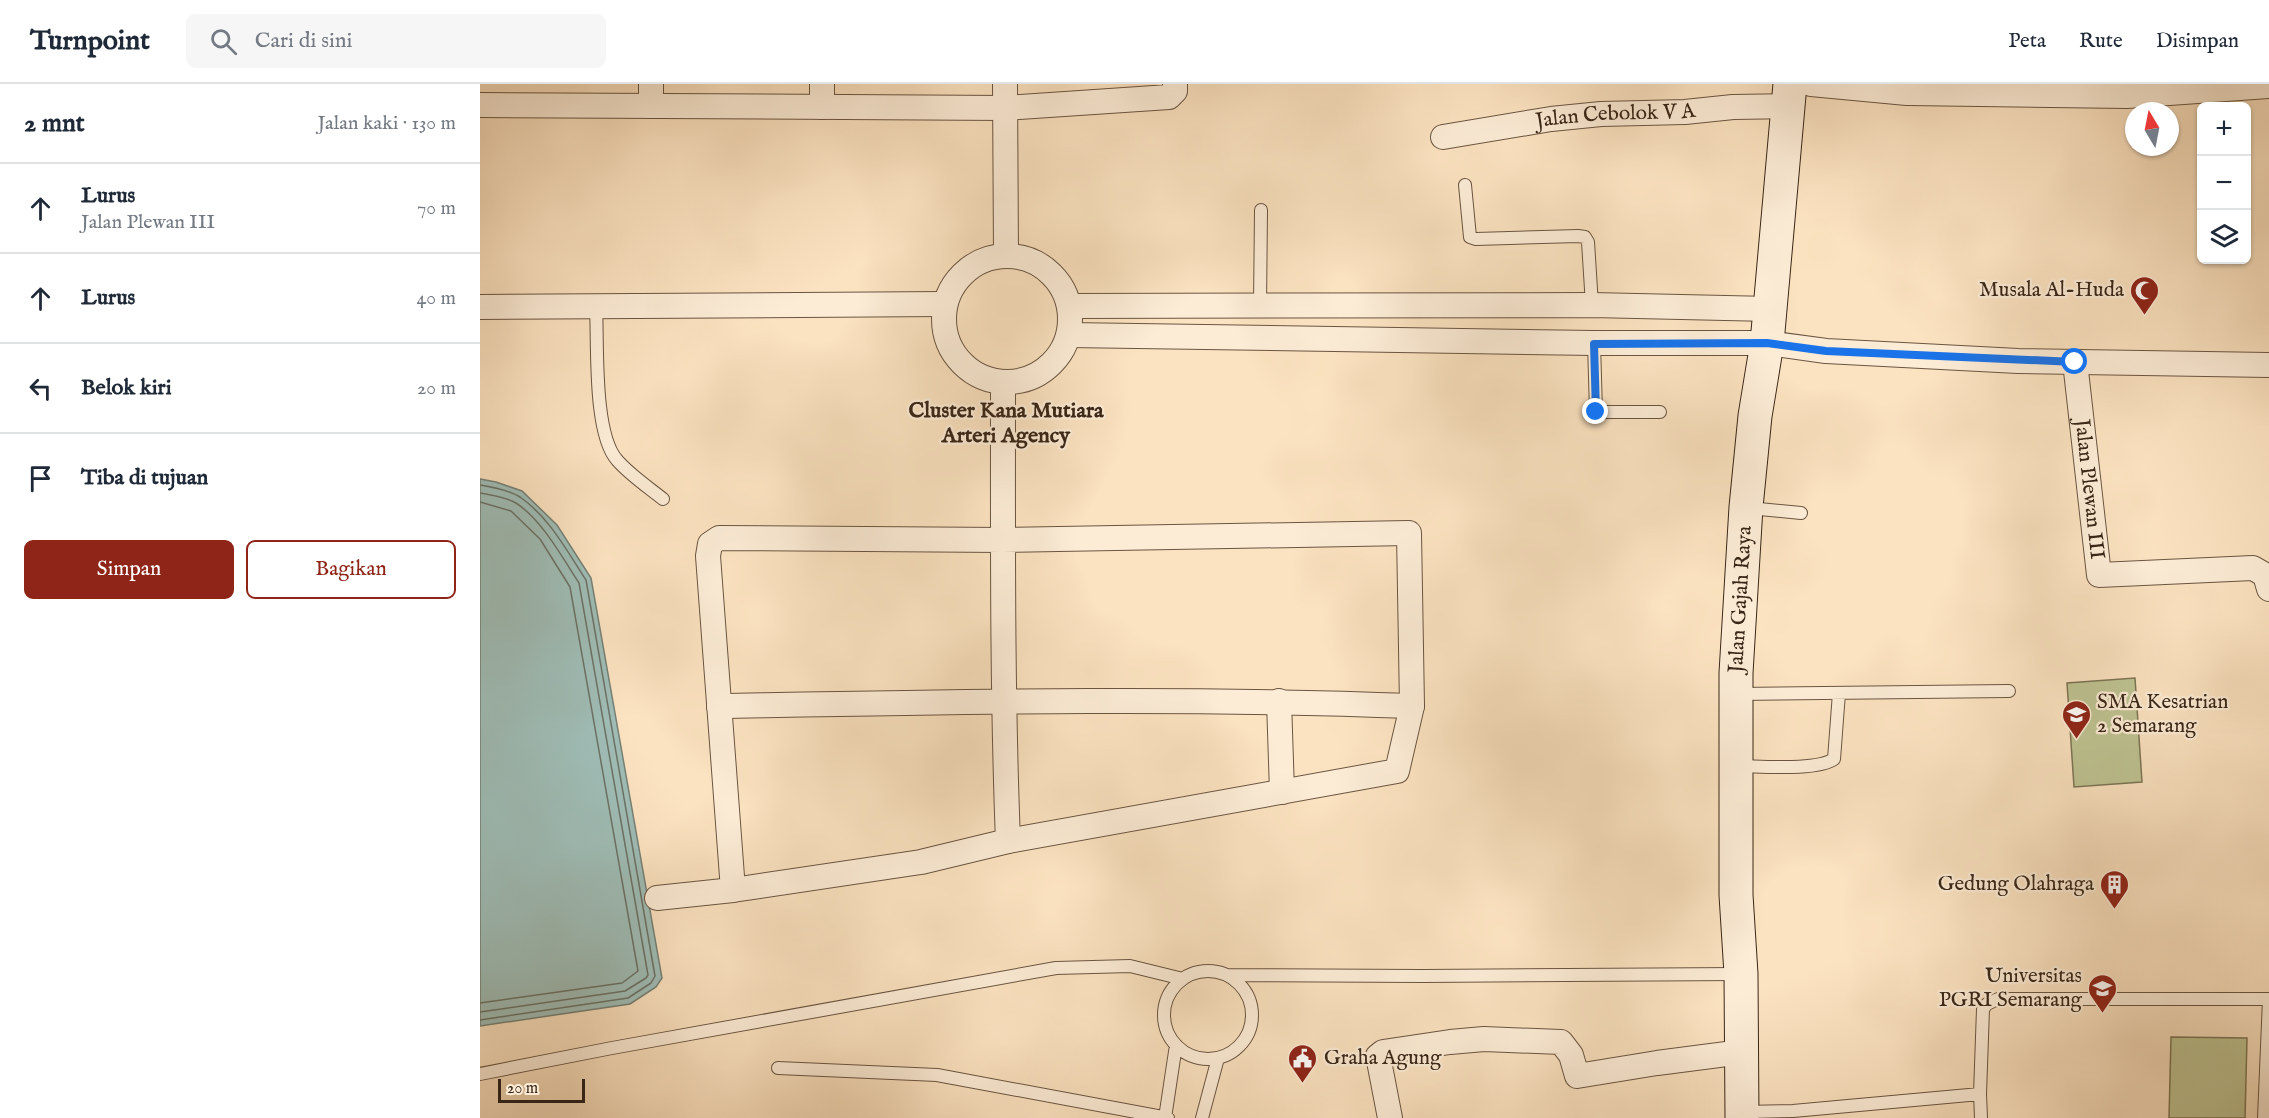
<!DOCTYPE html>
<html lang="id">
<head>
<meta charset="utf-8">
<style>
  :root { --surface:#fff; --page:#f6f6f7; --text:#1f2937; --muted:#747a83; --line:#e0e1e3; --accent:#8f2418 }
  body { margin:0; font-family:"IM FELL English",serif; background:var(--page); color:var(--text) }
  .controls { position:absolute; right:18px; top:18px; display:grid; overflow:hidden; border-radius:9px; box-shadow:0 2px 4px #0004 }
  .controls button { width:54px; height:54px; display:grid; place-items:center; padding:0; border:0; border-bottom:2px solid var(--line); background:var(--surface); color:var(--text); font:30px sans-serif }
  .compass { position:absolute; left:1645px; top:18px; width:54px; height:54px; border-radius:50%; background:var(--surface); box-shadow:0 2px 4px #0004; rotate:350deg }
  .scale { position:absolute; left:18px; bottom:15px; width:87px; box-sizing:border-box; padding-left:6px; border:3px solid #392617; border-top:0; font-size:16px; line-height:21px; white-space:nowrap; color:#392617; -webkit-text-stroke:4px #fcecd6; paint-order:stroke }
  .stop { position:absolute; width:18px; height:18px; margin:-14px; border:4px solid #1a73e8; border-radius:50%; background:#fff }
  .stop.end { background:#1a73e8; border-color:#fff; box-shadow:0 2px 6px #0008 }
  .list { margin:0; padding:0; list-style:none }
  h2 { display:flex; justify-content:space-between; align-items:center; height:78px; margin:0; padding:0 24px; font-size:26px }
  h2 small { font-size:20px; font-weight:400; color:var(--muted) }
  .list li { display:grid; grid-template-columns:39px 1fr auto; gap:18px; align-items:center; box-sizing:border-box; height:90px; padding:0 24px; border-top:2px solid var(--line) }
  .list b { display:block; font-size:22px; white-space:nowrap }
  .list p { margin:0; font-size:20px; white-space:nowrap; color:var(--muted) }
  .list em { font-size:20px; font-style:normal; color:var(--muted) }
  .actions { display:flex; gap:12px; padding:18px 24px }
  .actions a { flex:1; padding:14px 0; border:2px solid var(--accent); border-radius:9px; text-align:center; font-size:21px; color:var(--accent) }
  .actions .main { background:var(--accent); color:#fff }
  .icon { flex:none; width:33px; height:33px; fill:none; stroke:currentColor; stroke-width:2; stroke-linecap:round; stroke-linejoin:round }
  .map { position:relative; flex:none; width:1789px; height:1034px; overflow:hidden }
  header { display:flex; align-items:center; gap:36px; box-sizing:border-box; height:84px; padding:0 30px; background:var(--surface); border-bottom:2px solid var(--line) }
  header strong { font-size:28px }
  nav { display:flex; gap:33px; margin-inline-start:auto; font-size:21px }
  .search { width:420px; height:54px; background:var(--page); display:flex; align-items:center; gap:15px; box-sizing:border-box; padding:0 21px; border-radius:9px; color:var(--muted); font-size:22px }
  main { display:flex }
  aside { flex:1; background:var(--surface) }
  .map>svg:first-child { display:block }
  .green { fill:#bec392; stroke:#7c7454; stroke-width:1.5 }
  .water { fill:#9fbdb6; stroke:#768176; stroke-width:1.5 }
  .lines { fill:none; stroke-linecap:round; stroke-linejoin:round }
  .shore { stroke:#6c7266; stroke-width:1.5 }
  .lane-casing { stroke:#6a5541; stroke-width:14 }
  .street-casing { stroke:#6a5541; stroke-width:26 }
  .secondary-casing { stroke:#392617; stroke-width:35 }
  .lane { stroke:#fcecd6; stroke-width:12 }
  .street { stroke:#fcecd6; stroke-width:24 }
  .secondary { stroke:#fcecd6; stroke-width:33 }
  .route { stroke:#1a73e8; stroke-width:8 }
  .labels { text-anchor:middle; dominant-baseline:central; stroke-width:4.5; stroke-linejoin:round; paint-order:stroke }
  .street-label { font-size:21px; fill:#392617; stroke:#fcecd6 }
  .poi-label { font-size:21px; fill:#392617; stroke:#fcecd6; text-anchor:end }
  .neighbourhood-label { font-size:22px; font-weight:bold; fill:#392617; stroke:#fcecd6 }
</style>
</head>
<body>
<header>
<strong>Turnpoint</strong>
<div class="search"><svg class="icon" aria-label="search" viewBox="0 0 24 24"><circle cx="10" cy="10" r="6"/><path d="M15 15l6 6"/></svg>Cari di sini</div>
<nav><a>Peta</a><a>Rute</a><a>Disimpan</a></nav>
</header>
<main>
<aside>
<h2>2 mnt<small>Jalan kaki · 130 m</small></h2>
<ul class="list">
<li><svg class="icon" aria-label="ahead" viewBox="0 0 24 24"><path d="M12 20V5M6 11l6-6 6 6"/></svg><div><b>Lurus</b><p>Jalan Plewan III</p></div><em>70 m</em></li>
<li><svg class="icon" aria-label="ahead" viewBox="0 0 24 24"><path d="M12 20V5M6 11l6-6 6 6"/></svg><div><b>Lurus</b></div><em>40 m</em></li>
<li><svg class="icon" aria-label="left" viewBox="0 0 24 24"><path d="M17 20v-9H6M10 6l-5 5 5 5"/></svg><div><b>Belok kiri</b></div><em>20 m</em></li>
<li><svg class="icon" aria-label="arrive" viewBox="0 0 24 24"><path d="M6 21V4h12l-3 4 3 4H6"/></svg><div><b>Tiba di tujuan</b></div></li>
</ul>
<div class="actions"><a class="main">Simpan</a><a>Bagikan</a></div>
</aside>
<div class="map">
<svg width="1789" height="1034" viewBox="0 0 1789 1034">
  <rect width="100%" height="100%" fill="#fbe2c0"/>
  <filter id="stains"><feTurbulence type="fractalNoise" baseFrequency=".00333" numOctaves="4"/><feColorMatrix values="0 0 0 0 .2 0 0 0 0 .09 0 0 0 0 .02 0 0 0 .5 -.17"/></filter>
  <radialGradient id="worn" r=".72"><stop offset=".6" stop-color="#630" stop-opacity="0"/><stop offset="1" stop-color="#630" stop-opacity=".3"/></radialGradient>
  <!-- green -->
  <path class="green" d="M1655 594 1662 698 1594 703 1587 599Z
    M1691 953 1767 954 1765 1034H1689Z"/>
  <!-- water -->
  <path class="water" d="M0 395 16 398 42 407 77 441 111 494 182 894 176 903 150 920 0 942Z"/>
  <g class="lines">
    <!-- shore -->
    <path class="shore" d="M0 401C12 403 29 406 40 413 69 433 87 467 106 496L175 892 171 899 148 914 0 936
      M0 409C11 411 26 413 36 419 62 436 82 473 99 499L168 891 166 894 145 907 0 928
      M0 418 31 427 60 455 90 503 158 887 142 899 0 919"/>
    <defs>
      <path id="lane" d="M985 101 990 153 996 155 1098 152 1105 153 1108 158 1112 221
        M780 222 781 126
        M116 223C118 259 113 349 137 376 150 391 168 403 183 415
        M1114 259 1116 328H1180
        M1269 424 1321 429
        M1257 610 1529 607
        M1257 682C1280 682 1337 687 1354 675L1359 609
        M684 931a44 44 0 1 1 88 0a44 44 0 1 1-88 0Z
        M747 891 943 892 1260 890
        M298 984 457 991 688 1034
        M0 990 132 964 576 884 650 882 703 895
        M1263 1028 1313 1027 1500 1010
        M685 1034 696 961
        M722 1034 738 974
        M1501 1034 1500 1010 1503 925 1507 920 1518 915H1789
        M1784 1034 1789 915"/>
      <g id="street">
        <path d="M171 0V22"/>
        <path d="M525 0 526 171"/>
        <path d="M1331 0 1427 9 1647 12 1789 2"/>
        <path d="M0 21 525 24 689 13 695 7V0"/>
        <path d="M342 23V0"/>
        <path id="s1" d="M963 53 1071 35 1121 30 1205 28 1253 23 1310 22"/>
        <circle cx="527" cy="235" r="63"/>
        <path d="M590 222 1112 221 1290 225"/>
        <path d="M0 223 465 220"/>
        <path d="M589 251 1114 259H1287L1346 267 1538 277 1789 281"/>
        <path id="s2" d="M1595 278 1619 491 1773 484 1785 491 1789 505"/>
        <path d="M799 617 802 708"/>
        <path d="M239 622C470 618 701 613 932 622"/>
        <path d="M253 806 228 472 230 460 239 454 523 456 929 449 932 622 917 687 528 757C522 604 523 451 523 298"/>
        <path d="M177 814 253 806 441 778 528 757"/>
        <path d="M910 1034 898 972 903 968 970 958 1004 955 1081 958 1091 971 1097 992 1177 979 1262 968"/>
      </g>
      <g id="secondary">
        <path id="s3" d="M1262 1034 1261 890 1256 811V589L1266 423 1275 332 1287 259 1310 0"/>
      </g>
    </defs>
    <!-- lane casing -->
    <use href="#lane" class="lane-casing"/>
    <!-- street casing -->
    <use href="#street" class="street-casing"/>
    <!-- secondary casing -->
    <use href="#secondary" class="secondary-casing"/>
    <!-- lane -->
    <use href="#lane" class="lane"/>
    <!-- street -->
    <use href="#street" class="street"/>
    <!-- secondary -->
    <use href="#secondary" class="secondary"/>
  </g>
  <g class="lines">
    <!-- route -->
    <path class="route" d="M1116 328 1114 260 1287 259 1346 267 1595 278"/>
  </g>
  <!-- icons -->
  <defs>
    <symbol id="mosque-pin" viewBox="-11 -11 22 30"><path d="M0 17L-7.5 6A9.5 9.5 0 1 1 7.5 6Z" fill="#8f2418" stroke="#fcecd6"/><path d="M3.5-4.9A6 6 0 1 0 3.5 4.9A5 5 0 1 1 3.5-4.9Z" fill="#fff"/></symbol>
    <symbol id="school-pin" viewBox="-11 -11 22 30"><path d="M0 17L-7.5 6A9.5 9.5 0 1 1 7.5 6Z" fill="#8f2418" stroke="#fcecd6"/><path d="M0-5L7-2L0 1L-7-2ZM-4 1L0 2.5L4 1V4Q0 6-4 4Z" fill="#fff"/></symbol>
    <symbol id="building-pin" viewBox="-11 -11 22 30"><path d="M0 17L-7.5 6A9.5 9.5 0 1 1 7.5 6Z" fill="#8f2418" stroke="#fcecd6"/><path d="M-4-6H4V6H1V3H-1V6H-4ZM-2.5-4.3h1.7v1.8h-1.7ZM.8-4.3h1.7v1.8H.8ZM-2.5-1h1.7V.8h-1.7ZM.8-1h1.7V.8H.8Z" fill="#fff"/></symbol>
    <symbol id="university-pin" viewBox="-11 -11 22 30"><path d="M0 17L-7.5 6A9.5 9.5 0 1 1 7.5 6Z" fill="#8f2418" stroke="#fcecd6"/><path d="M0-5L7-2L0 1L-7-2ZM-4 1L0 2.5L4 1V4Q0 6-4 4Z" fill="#fff"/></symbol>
    <symbol id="civic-pin" viewBox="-11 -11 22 30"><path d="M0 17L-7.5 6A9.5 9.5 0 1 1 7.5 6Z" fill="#8f2418" stroke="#fcecd6"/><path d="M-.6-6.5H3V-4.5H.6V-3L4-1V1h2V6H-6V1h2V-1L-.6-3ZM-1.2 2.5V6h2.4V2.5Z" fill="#fff"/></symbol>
  </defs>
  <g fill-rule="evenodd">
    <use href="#mosque-pin" x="1648" y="190" width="33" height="45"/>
    <use href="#school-pin" x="1580" y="614" width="33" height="45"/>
    <use href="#building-pin" x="1618" y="784" width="33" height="45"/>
    <use href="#university-pin" x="1606" y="888" width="33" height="45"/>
    <use href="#civic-pin" x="806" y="958" width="33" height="45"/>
  </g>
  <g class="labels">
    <!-- street labels -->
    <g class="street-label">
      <text stroke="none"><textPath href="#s1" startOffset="174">Jalan Cebolok V A</textPath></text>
      <text stroke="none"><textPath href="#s2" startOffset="128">Jalan Plewan III</textPath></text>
      <text stroke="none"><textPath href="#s3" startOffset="519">Jalan Gajah Raya</textPath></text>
    </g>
    <!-- poi labels -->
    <g class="poi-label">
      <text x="1644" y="206">Musala Al-Huda</text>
      <text x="1617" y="618" text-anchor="start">SMA Kesatrian<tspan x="1617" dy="24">2 Semarang</tspan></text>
      <text x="1614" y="800">Gedung Olahraga</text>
      <text x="1602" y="892">Universitas<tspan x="1602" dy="24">PGRI Semarang</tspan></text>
      <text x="844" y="974" text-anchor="start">Graha Agung</text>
    </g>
    <!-- neighbourhood labels -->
    <g class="neighbourhood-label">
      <text x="526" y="327">Cluster Kana Mutiara<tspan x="526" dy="25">Arteri Agency</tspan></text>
    </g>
  </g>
  <rect width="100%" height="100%" filter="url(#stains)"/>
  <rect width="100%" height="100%" fill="url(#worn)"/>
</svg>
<div class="controls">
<button>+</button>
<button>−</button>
<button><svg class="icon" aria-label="layers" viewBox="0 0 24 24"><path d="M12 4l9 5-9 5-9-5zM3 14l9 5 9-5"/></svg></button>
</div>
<svg class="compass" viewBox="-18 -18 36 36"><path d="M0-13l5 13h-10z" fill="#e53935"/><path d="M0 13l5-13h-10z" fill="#747a83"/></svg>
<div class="scale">20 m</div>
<div class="stop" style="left:1595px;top:278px"></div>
<div class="stop end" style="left:1116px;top:328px"></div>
</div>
</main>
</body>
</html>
